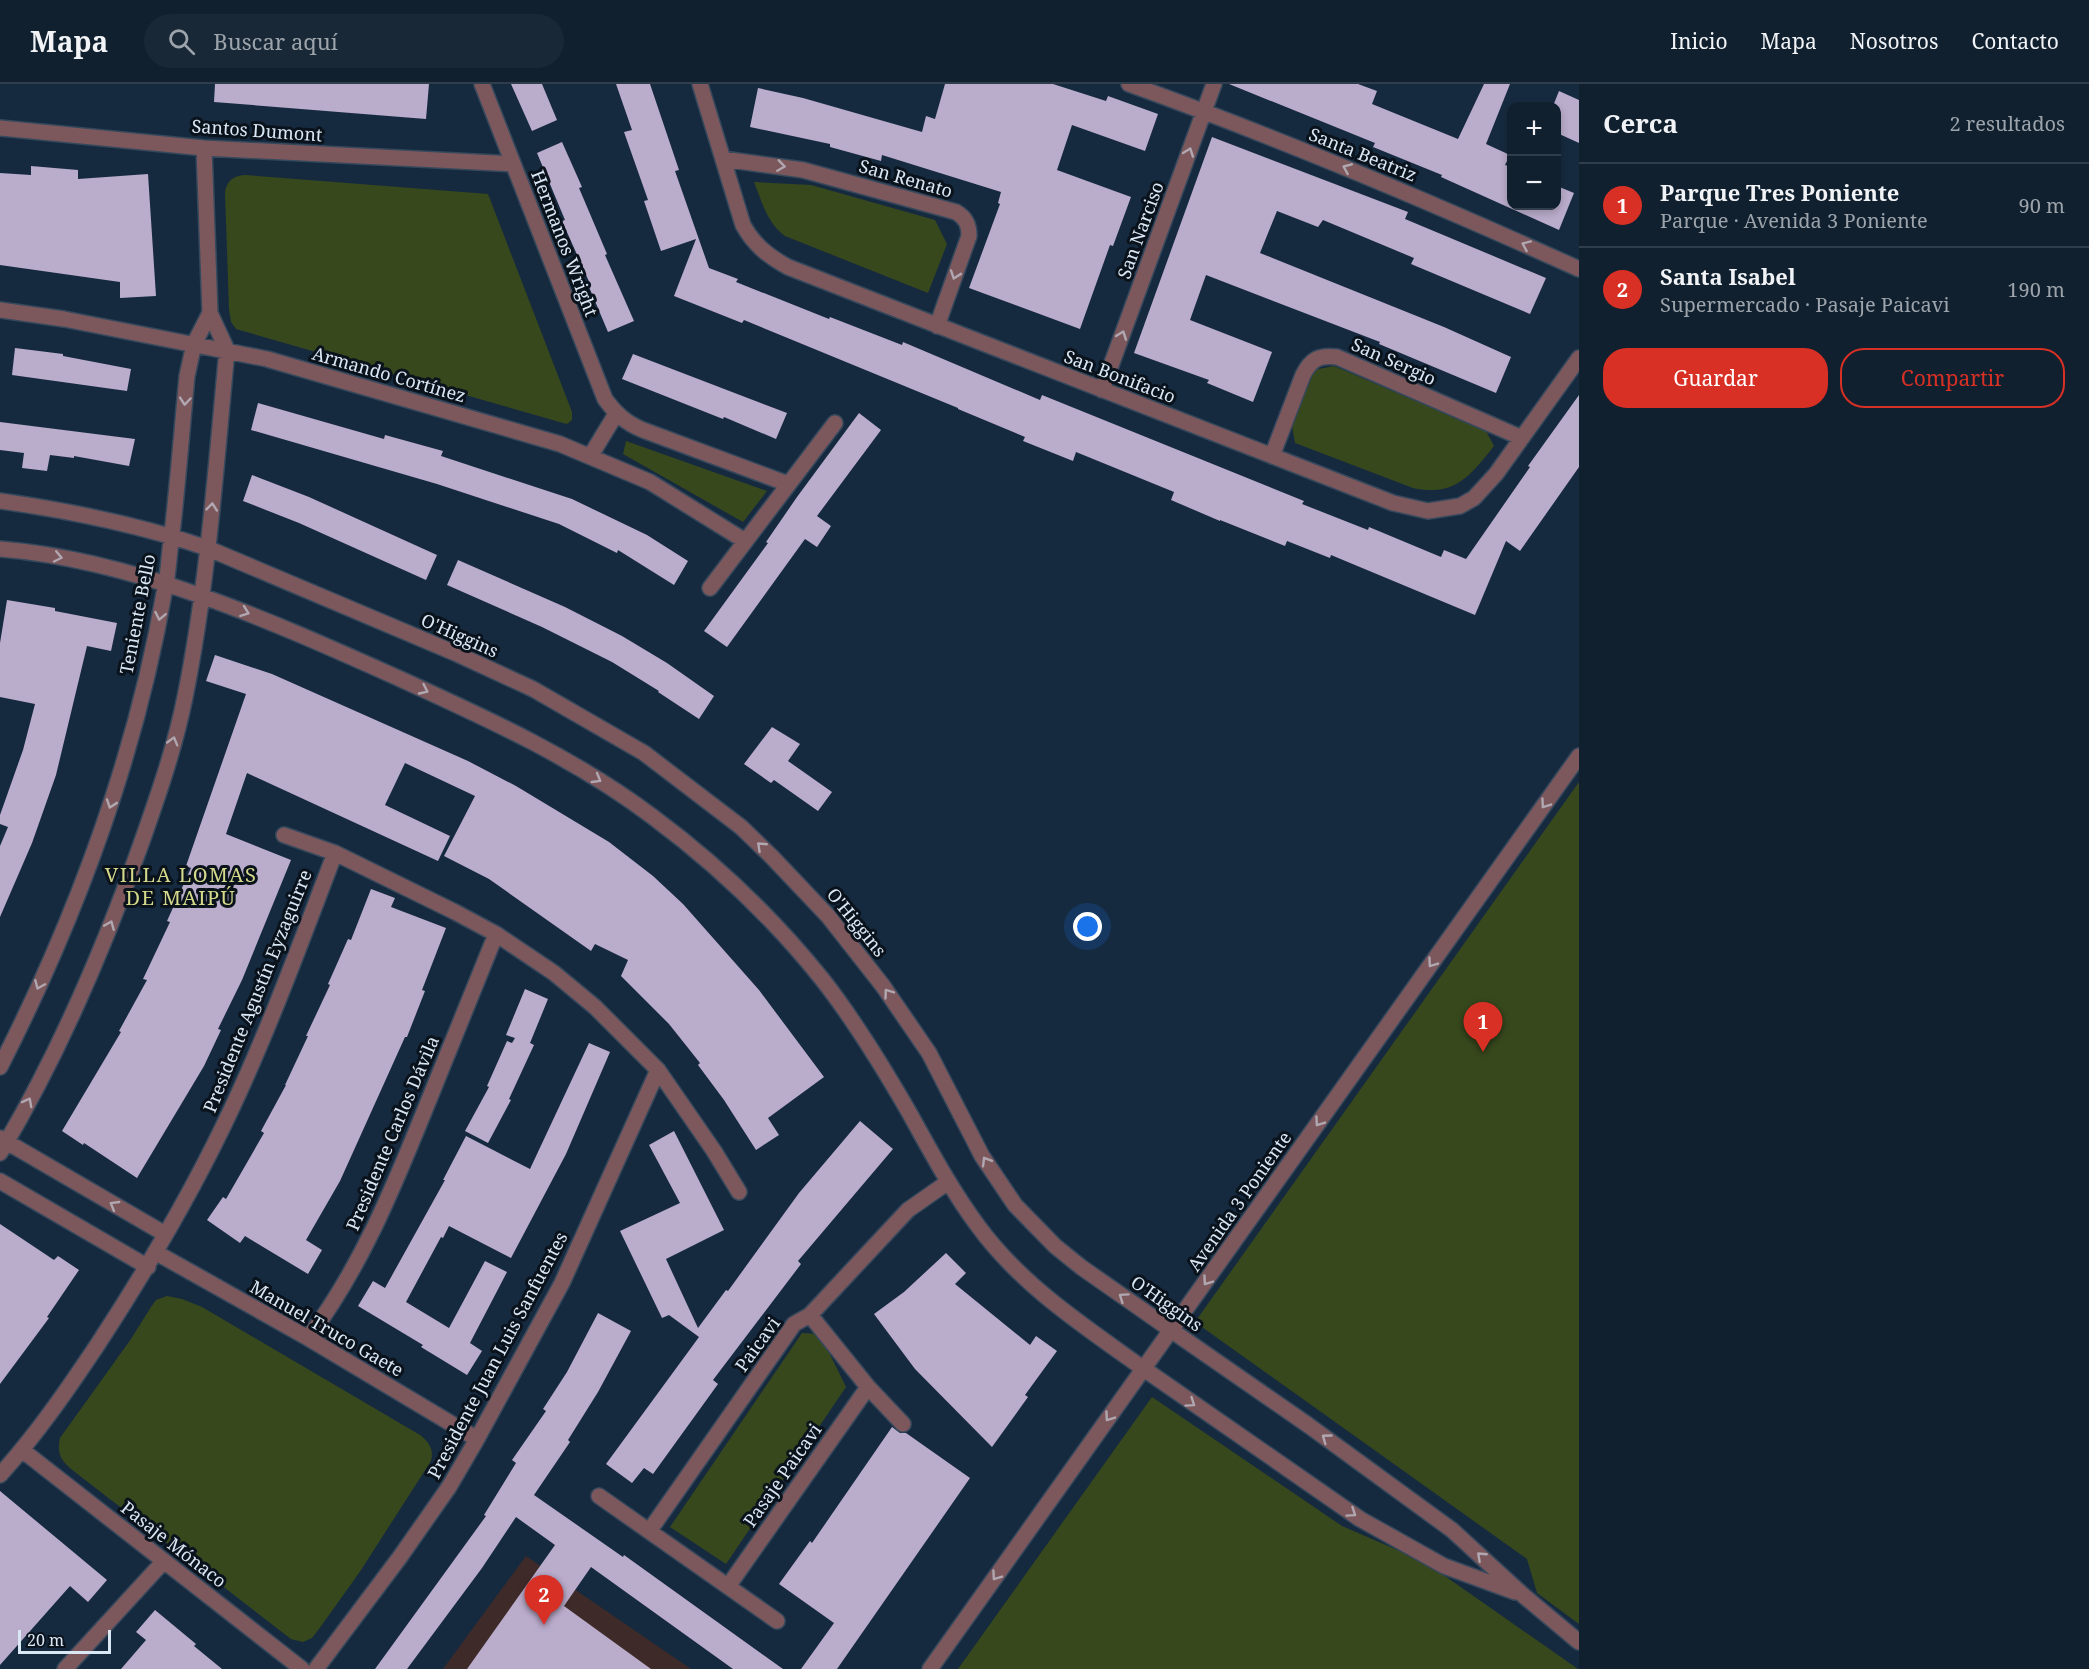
<!DOCTYPE html>
<html lang="es">
<head>
<meta charset="utf-8">
<style>
  :root { --surface:#10202f; --page:#192837; --text:#f1f3f6; --muted:#9ca3aa; --line:#303e4b; --accent:#d93025 }
  body { margin:0; font-family:"Noto Serif",serif; background:var(--page); color:var(--text) }
  .controls { position:absolute; right:18px; top:18px; display:grid; overflow:hidden; border-radius:12px; box-shadow:0 3px 9px #0003 }
  .controls button { width:54px; height:54px; display:grid; place-items:center; padding:0; border:0; border-bottom:2px solid var(--line); background:var(--surface); color:var(--text); font:30px sans-serif }
  .scale { position:absolute; left:18px; bottom:15px; width:93px; box-sizing:border-box; padding-left:6px; border:3px solid #dae7f5; border-top:0; font-size:16px; line-height:21px; white-space:nowrap; color:#dae7f5; -webkit-text-stroke:4px #0a121c; paint-order:stroke }
  .you { position:absolute; left:1088px; top:843px; width:21px; height:21px; margin:-15px; border:4px solid #fff; border-radius:50%; background:#1a73e8; box-shadow:0 0 0 9px #1a73e833 }
  .badge { display:grid; place-items:center; width:39px; height:39px; border-radius:50%; background:var(--accent); color:#fff; font-size:20px; font-weight:700 }
  .pin { position:absolute; translate:-50% -50px; filter:drop-shadow(0 2px 3px #0008) }
  .pin::after { content:''; position:absolute; top:32px; width:21px; height:18px; background:inherit; clip-path:polygon(0 0,100% 0,50% 100%) }
  .list { margin:0; padding:0; list-style:none }
  h2 { display:flex; justify-content:space-between; align-items:center; height:78px; margin:0; padding:0 24px; font-size:26px }
  h2 small { font-size:20px; font-weight:400; color:var(--muted) }
  .list li { display:grid; grid-template-columns:39px 1fr auto; gap:18px; align-items:center; box-sizing:border-box; height:84px; padding:0 24px; border-top:2px solid var(--line) }
  .list b { display:block; font-size:22px; white-space:nowrap }
  .list p { margin:0; font-size:20px; white-space:nowrap; color:var(--muted) }
  .list em { font-size:20px; font-style:normal; color:var(--muted) }
  .actions { display:flex; gap:12px; padding:18px 24px }
  .actions a { flex:1; padding:14px 0; border:2px solid var(--accent); border-radius:24px; text-align:center; font-size:21px; color:var(--accent) }
  .actions .main { background:var(--accent); color:#fff }
  .icon { flex:none; width:33px; height:33px; fill:none; stroke:currentColor; stroke-width:2; stroke-linecap:round; stroke-linejoin:round }
  .map { position:relative; flex:none; width:1579px; height:1585px; overflow:hidden }
  header { display:flex; align-items:center; gap:36px; box-sizing:border-box; height:84px; padding:0 30px; background:var(--surface); border-bottom:2px solid var(--line) }
  header strong { font-size:28px }
  nav { display:flex; gap:33px; margin-inline-start:auto; font-size:21px }
  .search { width:420px; height:54px; background:var(--page); display:flex; align-items:center; gap:15px; box-sizing:border-box; padding:0 21px; border-radius:33px; color:var(--muted); font-size:22px }
  main { display:flex }
  aside { flex:1; background:var(--surface) }
  .map>svg:first-child { display:block }
  .commercial { fill:#3e2b29 }
  .green { fill:#37481d }
  .building { fill:#baaccb }
  .lines { fill:none; stroke-linecap:round; stroke-linejoin:round }
  .minor-casing { stroke:#35485c; stroke-width:18 }
  .tertiary-casing { stroke:#35485c; stroke-width:18 }
  .minor { stroke:#7c585d; stroke-width:15 }
  .tertiary { stroke:#7c585d; stroke-width:15 }
  .oneway { stroke:#b0a7b1 }
  .labels { text-anchor:middle; dominant-baseline:central; stroke-width:6; stroke-linejoin:round; paint-order:stroke }
  .street-label { font-size:18px; fill:#dae7f5; stroke:#0a121c }
  .neighbourhood-label { font-size:20px; letter-spacing:1.5px; fill:#d4d98b; stroke:#0a121c }
</style>
</head>
<body>
<header>
<strong>Mapa</strong>
<div class="search"><svg class="icon" aria-label="search" viewBox="0 0 24 24"><circle cx="10" cy="10" r="6"/><path d="M15 15l6 6"/></svg>Buscar aquí</div>
<nav><a>Inicio</a><a>Mapa</a><a>Nosotros</a><a>Contacto</a></nav>
</header>
<main>
<div class="map">
<svg width="1579" height="1585" viewBox="0 0 1579 1585">
  <rect width="100%" height="100%" fill="#162a3f"/>
  <!-- commercial -->
  <path class="commercial" d="M526 1472 691 1585H443Z"/>
  <!-- green -->
  <path class="green" d="M246 91 488 110 572 328V336L567 340 563 339 236 245 231 238 229 225 225 108C227 96 235 91 246 91Z
    M754 98 811 101 935 136 947 160 928 209 785 152C767 139 762 118 754 98Z
    M1334 282 1486 347 1494 362C1470 392 1455 413 1413 404L1295 359 1292 342 1314 286Z
    M626 357 767 407 743 438 623 370Z
    M1579 698V1540L1537 1509 1527 1475 1195 1238Z
    M167 1212 182 1215 202 1223 420 1351C429 1358 434 1365 431 1377L359 1489 319 1545 312 1554 303 1558 291 1555 71 1385C60 1375 57 1369 60 1354L131 1255 151 1223 156 1216Z
    M802 1249 820 1250 846 1303 726 1480 670 1443Z
    M1152 1313 1342 1442 1425 1478 1578 1585H958Z"/>
  <!-- building -->
  <path class="building" d="M215 0H429L426 35 214 18Z
    M511 0H542L557 36 532 47Z
    M616 0H650L679 86 675 87 709 184 738 195 736 198 829 235 830 233 902 261 903 258 1040 316 1042 311 1304 417 1302 420 1368 446 1369 443 1441 473 1444 466 1466 475 1530 383 1528 382 1579 311V383L1520 467 1506 457 1475 531 1331 471 1330 474 1287 457 1285 462 1220 436V437L1171 416 1174 408 1076 368 1073 377 1023 357 1025 353 958 325V324L744 236 742 239 674 212 696 155 661 167 644 117 648 116 624 48 632 46Z
    M945 0H1053L1106 17 1108 12 1158 30 1145 67 1072 41 1057 86 1131 113 1113 162 1110 161 1080 245 969 204 1000 120 998 119 1001 108 882 71 881 77 830 63V60L750 43 758 4 803 14 922 48 926 32 935 35Z
    M1229 0H1358L1377 7 1372 20 1458 55 1484 0H1510L1486 60 1510 71 1505 81 1512 83V122H1557V102L1574 109 1559 146 1441 93 1442 91 1373 63 1375 59Z
    M1559 7 1579 16V59L1557 49V22H1553Z
    M1212 53 1408 128 1405 135 1546 194 1530 230 1411 180 1414 174 1323 136 1318 143 1277 127 1260 169 1444 243 1511 273 1496 309 1379 260 1380 258 1206 191 1190 236 1272 268 1253 318 1207 299 1209 296 1134 269Z
    M562 58 582 103 579 104 607 170 605 171 634 237 608 248 589 203 591 202 562 137 565 136 537 69Z
    M31 82 78 86V95L148 90 156 212 120 214V198L0 181V89L31 91Z
    M15 264 63 270V272L131 285 127 307 12 291Z
    M633 270 787 329 776 355 724 333 723 335 622 295Z
    M258 319 384 355 385 351 443 367 441 372 572 415 647 451 688 477 674 501 618 466 617 469 559 440 437 400 251 346Z
    M859 329 881 346 817 432 831 442 817 463 805 455 727 563 704 547 768 459 766 458 797 413Z
    M0 338 135 355 129 382 74 372V374L50 371 47 387 22 384 24 369 0 366Z
    M252 391 309 413 437 471 426 496 299 439 243 417Z
    M458 476 565 523 622 552 667 579 714 612 699 635 658 608 659 607 612 578 542 543 447 501Z
    M7 516 55 524V527L117 539 111 567 87 562 56 691 32 759 0 833V762L8 743 0 740V731L23 666 35 620 0 613V559Z
    M215 571 272 590 468 677 516 702 609 758 653 792 683 820 759 906 824 993 768 1034 779 1051 756 1066 724 1016 698 981 700 979 669 940 621 892 628 876 595 860 591 867 489 795 444 772 475 712 405 679 385 721 450 752 438 777 247 689 226 750 291 776 242 896 218 945 221 946 204 982 137 1094 84 1059 83 1061 62 1047 121 948 119 947 147 896 143 895 170 838 167 837 191 784 186 782 246 610 206 597Z
    M772 643 800 660 788 677 832 708 818 727 774 696 771 699 744 680Z
    M371 805 395 814 391 823 446 844 422 906 425 907 407 953H405L340 1097 306 1156 322 1166 308 1190 245 1152 240 1159 207 1136 223 1113 226 1115 264 1049 261 1047 286 1001H285L308 952H306L330 901 328 900 348 855 351 856Z
    M525 905 548 915 530 959 534 961 509 1015 511 1016 488 1059 465 1047 489 1003 487 1002 507 957 512 959 515 954 506 951Z
    M589 959 610 968 566 1070 511 1174 449 1142 443 1154 441 1153 406 1218 449 1244 485 1177 507 1188 470 1259 482 1267 467 1291 421 1263 423 1261 358 1222 373 1197 385 1204 445 1096H443L466 1052 530 1085Z
    M860 1037 893 1065 798 1177 801 1180 713 1296 718 1300 653 1390 644 1384 632 1399 606 1380 699 1253 669 1231 662 1234 620 1147 680 1119 649 1061 674 1047 724 1146 666 1175 698 1244 726 1206 728 1207 799 1109Z
    M0 1140 54 1176 58 1172 79 1186 47 1233 49 1234 0 1300Z
    M946 1169 966 1189 955 1200 1030 1261 1036 1252 1057 1267 1025 1311 1028 1313 992 1363 915 1285 874 1230 904 1208Z
    M598 1229 631 1247 598 1308 568 1356 570 1358 534 1411 623 1473 624 1471 783 1585H733L591 1483 564 1522 651 1585H467L555 1461 516 1433 482 1484 407 1585H375L486 1432 484 1431 516 1379 512 1376 546 1327 543 1325 567 1288Z
    M892 1343 900 1349H906L970 1394 837 1585H801L834 1539 779 1500 810 1457 812 1459Z
    M0 1407 107 1496 88 1518 70 1502 0 1581Z
    M155 1526 196 1560 194 1562 222 1585H121L146 1556 136 1548Z"/>
  <g class="lines">
    <defs>
      <path id="minor" d="M482 0 605 315C616 330 626 339 643 346L788 400
        M700 0 743 141C754 161 768 172 788 183L1393 419 1428 427 1460 422 1474 414 1496 390 1579 274
        M1129 0C1282 55 1431 118 1579 185
        M0 44 204 64 513 80
        M723 75 803 86 956 128C966 134 969 141 969 152L937 242
        M0 226 64 235 267 275 560 360 650 398 745 457
        M1102 306 1214 0
        M591 371 616 330
        M1272 372 1303 291C1311 275 1319 271 1337 273L1522 354
        M0 417C71 427 140 441 207 464L455 569 533 605 644 669 741 743 772 773 828 832 883 902 929 969 982 1072 1015 1121 1055 1162 1081 1183 1171 1246
        M0 465C136 476 273 538 396 593 484 633 575 674 653 733 715 779 773 834 822 895 855 937 883 983 910 1030 931 1068 952 1107 978 1142 1022 1202 1084 1242 1144 1285
        M710 504 835 339
        M284 751 335 769 455 828 496 850 554 889 595 923 658 986 714 1067 739 1108
        M0 983C77 832 136 672 165 504 169 486 169 468 172 450 178 397 182 345 187 292L194 260 210 229 204 64
        M0 1054 165 1150
        M0 1069C58 972 103 867 141 760 158 712 175 663 185 613 208 499 216 382 227 266L210 229
        M0 1097 148 1183
        M155 1168 308 1254 477 1355
        M810 1231 868 1303 903 1340
        M308 1254C360 1185 392 1107 424 1028 448 968 472 909 496 850
        M22 1366 302 1585
        M0 1391C37 1350 68 1305 98 1260 147 1185 193 1107 231 1026 270 943 302 855 335 769
        M599 1412 777 1537
        M650 1446 794 1240 810 1231 908 1126 948 1098
        M729 1501 868 1303
        M65 1585 164 1477
        M316 1585 400 1473 449 1403 477 1355 562 1199 658 986"/>
      <path id="tertiary" d="M1171 1246 1308 1341 1452 1446 1524 1512 1579 1558
        M1144 1285 1360 1435 1444 1482 1515 1508
        M930 1585 1579 672"/>
    </defs>
    <!-- minor casing -->
    <use href="#minor" class="minor-casing"/>
    <!-- tertiary casing -->
    <use href="#tertiary" class="tertiary-casing"/>
    <!-- minor -->
    <use href="#minor" class="minor"/>
    <!-- tertiary -->
    <use href="#tertiary" class="tertiary"/>
  </g>
  <!-- one-way arrows -->
  <defs><path id="oneway-chevron" d="M-2-3.5L2.5 0L-2 3.5" fill="none" stroke-width="1.6" stroke-linecap="round" stroke-linejoin="round" transform="scale(1.5)"/></defs>
  <g class="oneway">
    <use href="#oneway-chevron" transform="translate(1189 68) rotate(-70)"/>
    <use href="#oneway-chevron" transform="translate(781 82) rotate(8)"/>
    <use href="#oneway-chevron" transform="translate(1347 84) rotate(-157)"/>
    <use href="#oneway-chevron" transform="translate(1526 161) rotate(-156)"/>
    <use href="#oneway-chevron" transform="translate(955 191) rotate(109)"/>
    <use href="#oneway-chevron" transform="translate(1122 251) rotate(-70)"/>
    <use href="#oneway-chevron" transform="translate(185 317) rotate(95)"/>
    <use href="#oneway-chevron" transform="translate(212 423) rotate(-84)"/>
    <use href="#oneway-chevron" transform="translate(58 473) rotate(12)"/>
    <use href="#oneway-chevron" transform="translate(245 528) rotate(20)"/>
    <use href="#oneway-chevron" transform="translate(160 532) rotate(101)"/>
    <use href="#oneway-chevron" transform="translate(424 606) rotate(25)"/>
    <use href="#oneway-chevron" transform="translate(173 657) rotate(-74)"/>
    <use href="#oneway-chevron" transform="translate(597 695) rotate(30)"/>
    <use href="#oneway-chevron" transform="translate(111 720) rotate(109)"/>
    <use href="#oneway-chevron" transform="translate(1545 720) rotate(125)"/>
    <use href="#oneway-chevron" transform="translate(761 762) rotate(-137)"/>
    <use href="#oneway-chevron" transform="translate(110 841) rotate(-67)"/>
    <use href="#oneway-chevron" transform="translate(1432 879) rotate(125)"/>
    <use href="#oneway-chevron" transform="translate(39 901) rotate(113)"/>
    <use href="#oneway-chevron" transform="translate(888 909) rotate(-126)"/>
    <use href="#oneway-chevron" transform="translate(28 1018) rotate(-62)"/>
    <use href="#oneway-chevron" transform="translate(1319 1038) rotate(125)"/>
    <use href="#oneway-chevron" transform="translate(986 1077) rotate(-121)"/>
    <use href="#oneway-chevron" transform="translate(114 1121) rotate(-150)"/>
    <use href="#oneway-chevron" transform="translate(1207 1197) rotate(125)"/>
    <use href="#oneway-chevron" transform="translate(1123 1213) rotate(-145)"/>
    <use href="#oneway-chevron" transform="translate(1191 1319) rotate(34)"/>
    <use href="#oneway-chevron" transform="translate(1109 1333) rotate(125)"/>
    <use href="#oneway-chevron" transform="translate(1326 1354) rotate(-144)"/>
    <use href="#oneway-chevron" transform="translate(1352 1429) rotate(34)"/>
    <use href="#oneway-chevron" transform="translate(1481 1472) rotate(-137)"/>
    <use href="#oneway-chevron" transform="translate(996 1492) rotate(125)"/>
  </g>
  <g class="labels">
    <!-- street labels -->
    <g class="street-label">
      <text transform="translate(257 46) rotate(4)">Santos Dumont</text>
      <text transform="translate(1363 70) rotate(22)">Santa Beatriz</text>
      <text transform="translate(906 94) rotate(16)">San Renato</text>
      <text transform="translate(1140 146) rotate(-70)">San Narciso</text>
      <text transform="translate(565 159) rotate(69)">Hermanos Wright</text>
      <text transform="translate(1394 277) rotate(24)">San Sergio</text>
      <text transform="translate(389 290) rotate(16)">Armando Cortínez</text>
      <text transform="translate(1120 292) rotate(21)">San Bonifacio</text>
      <text transform="translate(137 530) rotate(-79)">Teniente Bello</text>
      <text transform="translate(460 551) rotate(24)">O'Higgins</text>
      <text transform="translate(857 838) rotate(51)">O'Higgins</text>
      <text transform="translate(257 907) rotate(-68)">Presidente Agustín Eyzaguirre</text>
      <text transform="translate(392 1049) rotate(-67)">Presidente Carlos Dávila</text>
      <text transform="translate(1239 1117) rotate(-55)">Avenida 3 Poniente</text>
      <text transform="translate(1167 1219) rotate(35)">O'Higgins</text>
      <text transform="translate(327 1244) rotate(30)">Manuel Truco Gaete</text>
      <text transform="translate(757 1260) rotate(-54)">Paicavi</text>
      <text transform="translate(497 1271) rotate(-62)">Presidente Juan Luis Sanfuentes</text>
      <text transform="translate(782 1391) rotate(-55)">Pasaje Paicavi</text>
      <text transform="translate(174 1460) rotate(38)">Pasaje Mónaco</text>
    </g>
    <!-- neighbourhood labels -->
    <g class="neighbourhood-label">
      <text x="181" y="790">VILLA LOMAS<tspan x="181" dy="23">DE MAIPÚ</tspan></text>
    </g>
  </g>
</svg>
<div class="controls">
<button>+</button>
<button>−</button>
</div>
<div class="scale">20 m</div>
<div class="you"></div>
<div class="pin badge" style="left:1483px;top:968px">1</div>
<div class="pin badge" style="left:544px;top:1541px">2</div>
</div>
<aside>
<h2>Cerca<small>2 resultados</small></h2>
<ul class="list">
<li><span class="badge">1</span><div><b>Parque Tres Poniente</b><p>Parque · Avenida 3 Poniente</p></div><em>90 m</em></li>
<li><span class="badge">2</span><div><b>Santa Isabel</b><p>Supermercado · Pasaje Paicavi</p></div><em>190 m</em></li>
</ul>
<div class="actions"><a class="main">Guardar</a><a>Compartir</a></div>
</aside>
</main>
</body>
</html>
